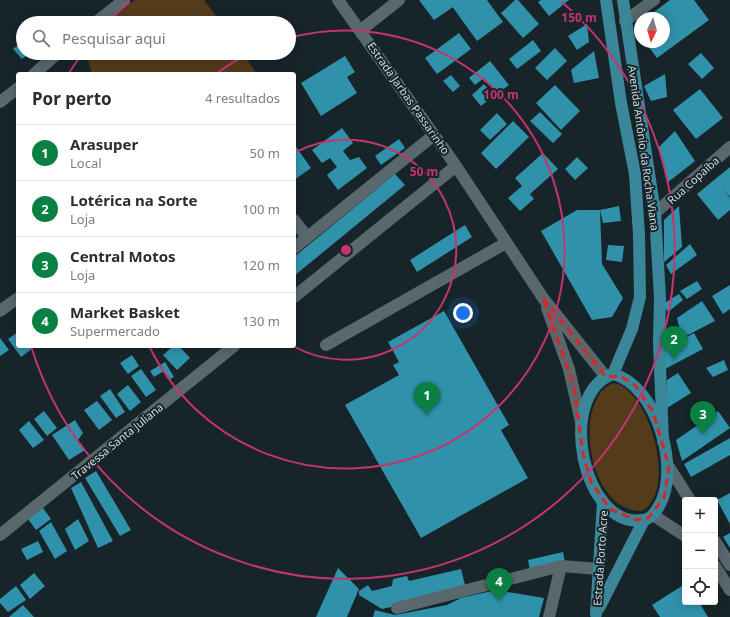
<!DOCTYPE html>
<html lang="pt">
<head>
<meta charset="utf-8">
<style>
  :root { --surface:#fff; --page:#f7f7f7; --text:#2b2b33; --muted:#7c7c81; --line:#e1e1e2; --accent:#0b8043 }
  body { margin:0; font-family:"Noto Sans",sans-serif; background:var(--page); color:var(--text) }
  .controls { position:absolute; right:12px; bottom:12px; display:grid; overflow:hidden; border-radius:4px; box-shadow:0 2px 10px #0003 }
  .controls button { width:36px; height:36px; display:grid; place-items:center; padding:0; border:0; border-bottom:1px solid var(--line); background:var(--surface); color:var(--text); font:20px sans-serif }
  .compass { position:absolute; left:634px; top:12px; width:36px; height:36px; border-radius:50%; background:var(--surface); box-shadow:0 2px 10px #0003; rotate:185deg }
  .you { position:absolute; left:463px; top:313px; width:14px; height:14px; margin:-10px; border:3px solid #fff; border-radius:50%; background:#1a73e8; box-shadow:0 0 0 6px #1a73e833 }
  .badge { display:grid; place-items:center; width:26px; height:26px; border-radius:50%; background:var(--accent); color:#fff; font-size:13px; font-weight:700 }
  .pin { position:absolute; translate:-50% -33px; filter:drop-shadow(0 1px 2px #0008) }
  .pin::after { content:''; position:absolute; top:21px; width:14px; height:12px; background:inherit; clip-path:polygon(0 0,100% 0,50% 100%) }
  .list { margin:0; padding:0; list-style:none }
  h2 { display:flex; justify-content:space-between; align-items:center; height:52px; margin:0; padding:0 16px; font-size:17px }
  h2 small { font-size:13px; font-weight:400; color:var(--muted) }
  .list li { display:grid; grid-template-columns:26px 1fr auto; gap:12px; align-items:center; box-sizing:border-box; height:56px; padding:0 16px; border-top:1px solid var(--line) }
  .list b { display:block; font-size:15px; white-space:nowrap }
  .list p { margin:0; font-size:13px; white-space:nowrap; color:var(--muted) }
  .list em { font-size:13px; font-style:normal; color:var(--muted) }
  .icon { flex:none; width:22px; height:22px; fill:none; stroke:currentColor; stroke-width:2; stroke-linecap:round; stroke-linejoin:round }
  .map { position:relative; flex:none; width:730px; height:617px; overflow:hidden }
  .search { position:absolute; background:var(--surface); box-shadow:0 2px 10px #0003; left:16px; top:16px; width:280px; height:44px; display:flex; align-items:center; gap:10px; box-sizing:border-box; padding:0 14px; border-radius:22px; color:var(--muted); font-size:15px }
  .panel { position:absolute; background:var(--surface); box-shadow:0 2px 10px #0003; left:16px; top:72px; width:280px; height:276px; border-radius:4px }
  .map>svg:first-child { display:block }
  .green { fill:#543b1a }
  .building { fill:#3091ab }
  .lines { fill:none; stroke-linecap:round; stroke-linejoin:round }
  .minor { stroke:#58686d; stroke-width:12 }
  .major { stroke:#3b879a; stroke-width:12 }
  .marked { fill:none; stroke:#d62828; stroke-width:3; stroke-dasharray:8 5; stroke-linejoin:round }
  .ring { fill:none; stroke:#c4356e; stroke-width:2 }
  .labels { text-anchor:middle; dominant-baseline:central; stroke-width:4; stroke-linejoin:round; paint-order:stroke }
  .street-label { font-size:11px; fill:#d2dadd; stroke:#17252a }
  .centre { fill:#c4356e; stroke:#17252a; stroke-width:2 }
  .ring-label { font-size:12px; text-anchor:middle; font-weight:bold; fill:#c4356e; stroke:#17252a; stroke-width:4; stroke-linejoin:round; paint-order:stroke }
</style>
</head>
<body>
<div class="map">
<svg width="730" height="617" viewBox="0 0 730 617">
  <rect width="100%" height="100%" fill="#17252a"/>
  <!-- green -->
  <path class="green" d="M135 0H204L221 23H107Z
    M86 53H242L257 74H92Z
    M614 383C650 390 678 491 642 511 586 512 572 397 614 383Z"/>
  <!-- building -->
  <path class="building" d="M419 0H487L503 22 477 41 449 2 453 7 434 20Z
    M515 0H518L539 24 523 38 501 13Z
    M541 0H569L549 16 538 2Z
    M670 0H694L709 20 657 58 645 42H664V18H646Z
    M640 22V35L634 27Z
    M587 24 589 42 577 50 568 36Z
    M459 33 471 49 437 74 425 58Z
    M533 40 541 51 517 69 509 59Z
    M22 42 23 53H30L22 59 13 49Z
    M555 48 567 61 547 80 535 68Z
    M594 51 599 78 574 83 571 70Z
    M701 53 714 68 702 79 688 64Z
    M345 56 355 72 347 77 357 93 321 116 301 83Z
    M490 61 509 85 497 94 484 78 475 85 469 78Z
    M665 74 667 97 651 101 644 86Z
    M451 75 460 86 453 92 443 81Z
    M484 84 493 96 481 106 472 95Z
    M555 85 580 111 561 130 536 103Z
    M700 89 723 118 696 139 673 110Z
    M540 112 562 134 553 143 530 121Z
    M497 113 507 124 490 140 480 130Z
    M513 121 529 137 496 169 481 153Z
    M342 128 353 143 343 151 350 160 359 157 367 168 338 190 327 175 337 167 330 158 322 163 312 150Z
    M675 131 695 161 667 183 659 147Z
    M399 139 405 148 381 165 375 156Z
    M294 144 311 168 294 180Z
    M543 153 558 169 530 194 534 199 520 211 508 198 522 186 515 178Z
    M577 157 588 168 575 180 565 169Z
    M730 167V197L722 188 730 198V210L718 220 697 194Z
    M395 174 405 185 294 276V257Z
    M619 206 621 221 603 223 600 210Z
    M679 206 682 247 664 262V220Z
    M577 210H600L602 264 623 298 612 317 592 320 541 231Z
    M465 225 472 237 417 272 410 260Z
    M690 244 697 255 671 274 666 265Z
    M608 245 624 246 622 262 606 260Z
    M697 281 702 289 687 299 680 291Z
    M730 285V309L723 314 712 296Z
    M679 294 683 300 668 312 663 304Z
    M702 301 715 321 682 338 677 318Z
    M444 311 509 425 501 430 528 478 421 538 345 405 399 375 393 365 399 362 388 342Z
    M18 332V346H36L21 357 8 339Z
    M694 333 703 349 665 369 664 349Z
    M0 338 9 350 0 356Z
    M173 346H179L190 358 177 370 163 355Z
    M132 355 139 366 128 374 120 363Z
    M724 360 728 370 713 377 706 368Z
    M165 362 174 377 169 380 164 371 154 377 150 371Z
    M141 369 156 390 146 397 131 376Z
    M678 373 691 393 667 408V380Z
    M128 385 141 402 130 411 117 394Z
    M110 389 125 412 116 418 100 396Z
    M97 401 112 420 99 430 84 410Z
    M44 411 57 428 47 436 34 419Z
    M718 411 730 428 682 461 676 440Z
    M75 420 83 433 78 440 85 450 69 460 52 435Z
    M29 421 44 440 33 448 19 430Z
    M730 438V455L691 477 684 464Z
    M96 471 131 530 120 536 85 478Z
    M81 482 113 541 98 548 71 488Z
    M730 493V524L717 500Z
    M43 508 51 519 36 530 28 519Z
    M78 519 89 541 75 550 65 529Z
    M51 522 67 551 55 559 39 531Z
    M730 533V548L723 537Z
    M38 541 43 552 27 560 21 549Z
    M563 552 565 562 530 570 528 560Z
    M338 568 359 589 347 617H316Z
    M461 569 466 589 382 609 359 595V591L368 585 372 591 392 586 393 579 407 576 409 581Z
    M34 573 45 586 30 599 20 585Z
    M685 584V602H699L708 617H660L652 605Z
    M16 586 26 600 8 612 0 603V599Z
    M496 590 544 598 539 617H373L375 610 395 615 447 605 461 598Z
    M23 605 34 617H9Z"/>
  <g class="lines">
    <!-- minor -->
    <path class="minor" d="M338 0 456 166 543 298 606 377
      M625 21 654 0
      M95 23 124 0
      M361 30 399 0
      M34 74 58 53
      M0 102 18 88
      M655 213 730 147
      M294 220 307 237
      M294 248 434 135
      M294 297 456 166
      M547 308 569 369 581 422
      M0 311 18 298
      M326 345 506 243
      M669 467 690 500
      M653 515 685 536
      M0 535 234 346
      M715 541 730 565
      M715 566 730 590
      M397 608 561 566
      M549 617 561 566 599 569"/>
    <!-- major -->
    <path class="major" d="M606 0 621 103 635 174 639 235 640 297 632 329 613 374
      M623 0 655 213 660 298 659 342 663 441
      M613 374C657 385 681 470 659 506 656 512 650 519 643 520 583 530 555 394 613 374Z
      M599 608 644 520
      M596 614 603 502"/>
  </g>
  <!-- marked area -->
  <path class="marked" d="M543 298 606 377 620 376 635 385 653 412 669 467 664 498 648 518 636 520 610 509 591 482 583 454 574 386Z"/>
  <!-- distance rings -->
  <g class="ring">
    <path d="M294 153A110 110 0 1 1 293 346"/>
    <path d="M216 74A219 219 0 0 1 250 53M289 38A219 219 0 1 1 149 346"/>
    <path d="M18 273A329 329 0 0 1 18 227M69 73A329 329 0 0 1 82 54M109 21A329 329 0 0 1 130 2M562 2A329 329 0 1 1 31 346"/>
  </g>
  <g class="labels">
    <!-- street labels -->
    <g class="street-label">
      <text transform="translate(409 98) rotate(55)">Estrada Jarbas Passarinho</text>
      <text transform="translate(644 148) rotate(82)">Avenida Antônio da Rocha Viana</text>
      <text transform="translate(693 180) rotate(-42)">Rua Copaíba</text>
      <text transform="translate(117 441) rotate(-39)">Travessa Santa Juliana</text>
      <text transform="translate(600 558) rotate(-86)">Estrada Porto Acre</text>
    </g>
  </g>
  <circle cx="346" cy="250" r="6" class="centre"/>
  <g class="ring-label">
    <text x="579" y="22">150 m</text>
    <text x="501" y="99">100 m</text>
    <text x="424" y="176">50 m</text>
  </g>
</svg>
<div class="controls">
<button>+</button>
<button>−</button>
<button><svg class="icon" aria-label="locate" viewBox="0 0 24 24"><circle cx="12" cy="12" r="6"/><path d="M12 2v4M12 18v4M2 12h4M18 12h4"/></svg></button>
</div>
<svg class="compass" viewBox="-18 -18 36 36"><path d="M0-13l5 13h-10z" fill="#e53935"/><path d="M0 13l5-13h-10z" fill="#7c7c81"/></svg>
<div class="you"></div>
<div class="pin badge" style="left:427px;top:415px">1</div>
<div class="pin badge" style="left:674px;top:359px">2</div>
<div class="pin badge" style="left:703px;top:434px">3</div>
<div class="pin badge" style="left:499px;top:601px">4</div>
<div class="search"><svg class="icon" aria-label="search" viewBox="0 0 24 24"><circle cx="10" cy="10" r="6"/><path d="M15 15l6 6"/></svg>Pesquisar aqui</div>
<section class="panel">
<h2>Por perto<small>4 resultados</small></h2>
<ul class="list">
<li><span class="badge">1</span><div><b>Arasuper</b><p>Local</p></div><em>50 m</em></li>
<li><span class="badge">2</span><div><b>Lotérica na Sorte</b><p>Loja</p></div><em>100 m</em></li>
<li><span class="badge">3</span><div><b>Central Motos</b><p>Loja</p></div><em>120 m</em></li>
<li><span class="badge">4</span><div><b>Market Basket</b><p>Supermercado</p></div><em>130 m</em></li>
</ul>
</section>
</div>
</body>
</html>
